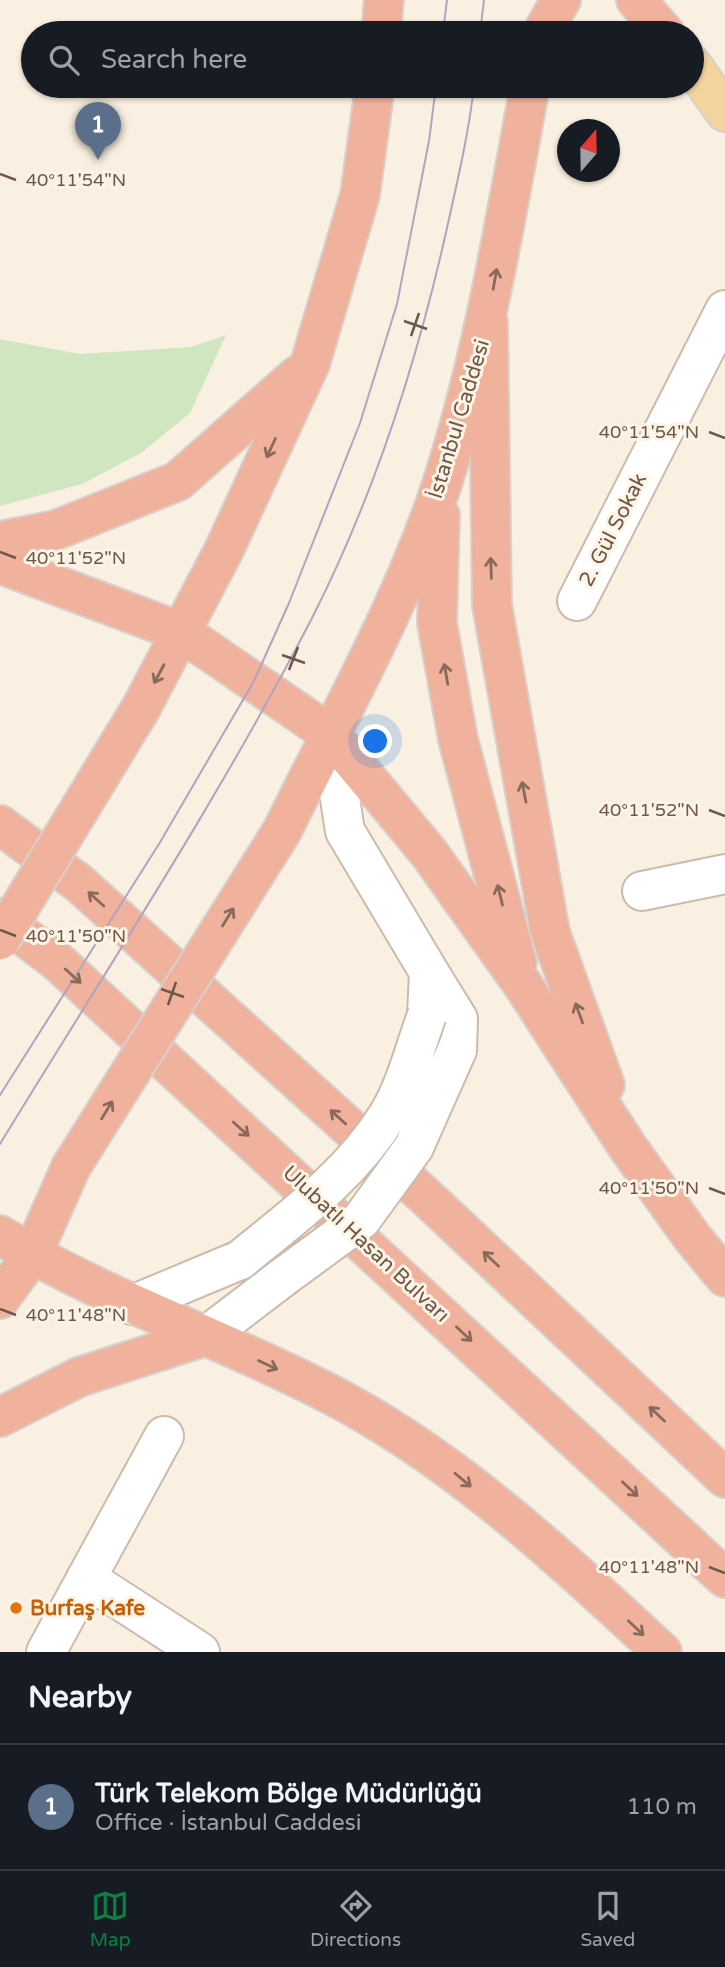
<!DOCTYPE html>
<html lang="en">
<head>
<meta charset="utf-8">
<style>
  :root { --surface:#171b24; --page:#242831; --text:#f1f3f6; --muted:#9ea1a6; --line:#363941; --accent:#0b8043 }
  body { margin:0; font-family:"Varela Round",sans-serif; background:var(--page); color:var(--text) }
  .compass { position:absolute; left:557px; top:119px; width:63px; height:63px; border-radius:50%; background:var(--surface); box-shadow:0 2px 5px #0004; rotate:20deg }
  .you { position:absolute; left:376px; top:742px; width:24px; height:24px; margin:-18px; border:5px solid #fff; border-radius:50%; background:#1a73e8; box-shadow:0 0 0 10px #1a73e833 }
  .badge { display:grid; place-items:center; width:46px; height:46px; border-radius:50%; background:var(--accent); color:#fff; font-size:23px; font-weight:700 }
  .pin { position:absolute; translate:-50% -58px; filter:drop-shadow(0 2px 4px #0008) }
  .pin::after { content:''; position:absolute; top:37px; width:24px; height:21px; background:inherit; clip-path:polygon(0 0,100% 0,50% 100%) }
  .list { margin:0; padding:0; list-style:none }
  h2 { display:flex; justify-content:space-between; align-items:center; height:91px; margin:0; padding:0 28px; font-size:30px }
  h2 small { font-size:23px; font-weight:400; color:var(--muted) }
  .list li { display:grid; grid-template-columns:46px 1fr auto; gap:21px; align-items:center; box-sizing:border-box; height:126px; padding:0 28px; border-top:2px solid var(--line) }
  .list b { display:block; font-size:26px; white-space:nowrap }
  .list p { margin:0; font-size:23px; white-space:nowrap; color:var(--muted) }
  .list em { font-size:23px; font-style:normal; color:var(--muted) }
  .icon { flex:none; width:38px; height:38px; fill:none; stroke:currentColor; stroke-width:2; stroke-linecap:round; stroke-linejoin:round }
  .map { position:relative; flex:none; width:725px; height:1652px; overflow:hidden }
  .search { position:absolute; background:var(--surface); box-shadow:0 2px 5px #0004; left:21px; right:21px; top:21px; height:77px; display:flex; align-items:center; gap:18px; box-sizing:border-box; padding:0 24px; border-radius:38px; color:var(--muted); font-size:26px }
  .sheet { height:217px; background:var(--surface) }
  nav { display:flex; justify-content:space-around; align-items:center; box-sizing:border-box; height:98px; border-top:2px solid var(--line); background:var(--surface); font-size:19px; color:var(--muted) }
  nav a { display:grid; justify-items:center; gap:4px }
  nav .on { color:var(--accent) }
  .map>svg:first-child { display:block }
  .green { fill:#d0e6c1 }
  .lines { fill:none; stroke-linecap:round; stroke-linejoin:round }
  .minor-casing { stroke:#ccbaac; stroke-width:42 }
  .major-casing { stroke:#d7d0cc; stroke-width:42 }
  .highway-casing { stroke:#d7d0cc; stroke-width:42 }
  .minor { stroke:#fff; stroke-width:38 }
  .major { stroke:#f4d49e; stroke-width:38 }
  .highway { stroke:#f0b29c; stroke-width:38 }
  .tram { stroke:#b3a2c1; stroke-width:2 }
  .minor-bridge-casing { stroke:#ccbaac; stroke-width:42; stroke-linecap:butt }
  .highway-bridge-casing { stroke:#d7d0cc; stroke-width:42; stroke-linecap:butt }
  .minor-bridge { stroke:#fff; stroke-width:38 }
  .highway-bridge { stroke:#f0b29c; stroke-width:38 }
  .oneway { stroke:#89695a }
  .ticks { fill:none; stroke:#6f574a; stroke-width:2.5 }
  .food-dot { fill:#e8710a; stroke:#fdf4e6; stroke-width:2.5 }
  .labels { text-anchor:middle; dominant-baseline:central; stroke-width:6; stroke-linejoin:round; paint-order:stroke }
  .street-label { font-size:21px; fill:#6f574a; stroke:#fdf4e6 }
  .food-label { font-size:21px; font-weight:bold; fill:#c56008; stroke:#fdf4e6; text-anchor:start }
  .ticks-label { font-size:18px; text-anchor:middle; fill:#6f574a; stroke:#fdf4e6; stroke-width:6; stroke-linejoin:round; paint-order:stroke }
</style>
</head>
<body>
<div class="map">
<svg width="725" height="1652" viewBox="0 0 725 1652">
  <rect width="100%" height="100%" fill="#faf0e1"/>
  <!-- green -->
  <path class="green" d="M226 335 190 413 141 453 82 484 0 506V339L80 354 191 347Z"/>
  <g class="lines">
    <defs>
      <path id="minor" d="M577 601 725 310
        M330 734 345 831 429 972 427 1015
        M642 891 725 874
        M429 972 458 1019 457 1050
        M132 1305 240 1260
        M206 1336 282 1278
        M86 1578 200 1652
        M46 1652 164 1436"/>
      <path id="major" d="M692 65 725 112"/>
      <path id="highway" d="M636 0 665 33
        M381 33 384 0
        M542 33 561 0
        M488 322 492 605 550 932 605 1085
        M440 515 437 623 458 739 517 963
        M0 541 56 530 178 481 298 375
        M0 564 181 632 330 734 429 853 523 985 627 1146 692 1237 725 1277
        M141 708 224 550 310 364 360 195 375 86
        M0 825 80 884 425 1196 725 1478
        M282 831C338 717 402 605 442 484 484 354 505 220 530 86
        M0 918 58 962 725 1578
        M0 1235C102 1298 217 1336 324 1391 451 1455 558 1556 662 1652
        M0 1299 32 1255 71 1167
        M0 1417 79 1377 206 1336"/>
    </defs>
    <!-- minor casing -->
    <use href="#minor" class="minor-casing"/>
    <!-- major casing -->
    <use href="#major" class="major-casing"/>
    <!-- highway casing -->
    <use href="#highway" class="highway-casing"/>
    <!-- minor -->
    <use href="#minor" class="minor"/>
    <!-- major -->
    <use href="#major" class="major"/>
    <!-- highway -->
    <use href="#highway" class="highway"/>
    <!-- tram -->
    <path class="tram" d="M443 33 447 0
      M480 33 484 0
      M0 1095 159 844 254 681 289 603 360 423 397 304 429 141 436 86
      M0 1144C106 970 219 799 312 618 376 492 419 356 449 219 459 174 469 131 474 86"/>
    <defs>
      <path id="minor-bridge" d="M240 1260C294 1216 351 1175 388 1115 406 1086 415 1047 427 1015
        M282 1278 361 1220 414 1147 457 1050"/>
      <path id="highway-bridge" d="M0 940 141 708
        M71 1167 282 831"/>
    </defs>
    <!-- minor-bridge casing -->
    <use href="#minor-bridge" class="minor-bridge-casing"/>
    <!-- highway-bridge casing -->
    <use href="#highway-bridge" class="highway-bridge-casing"/>
    <!-- minor-bridge -->
    <use href="#minor-bridge" class="minor-bridge"/>
    <!-- highway-bridge -->
    <use href="#highway-bridge" class="highway-bridge"/>
  </g>
  <!-- one-way arrows -->
  <defs><path id="oneway-shaft" d="M-6 0H5M1.5-3L5.5 0L1.5 3" fill="none" stroke-width="1.6" stroke-linecap="round" stroke-linejoin="round" transform="scale(1.75)"/></defs>
  <g class="oneway">
    <use href="#oneway-shaft" transform="translate(495 279) rotate(-80)"/>
    <use href="#oneway-shaft" transform="translate(271 448) rotate(115)"/>
    <use href="#oneway-shaft" transform="translate(491 568) rotate(-92)"/>
    <use href="#oneway-shaft" transform="translate(159 674) rotate(118)"/>
    <use href="#oneway-shaft" transform="translate(446 674) rotate(-100)"/>
    <use href="#oneway-shaft" transform="translate(524 792) rotate(-101)"/>
    <use href="#oneway-shaft" transform="translate(500 895) rotate(-104)"/>
    <use href="#oneway-shaft" transform="translate(96 899) rotate(-138)"/>
    <use href="#oneway-shaft" transform="translate(228 917) rotate(-58)"/>
    <use href="#oneway-shaft" transform="translate(73 976) rotate(42)"/>
    <use href="#oneway-shaft" transform="translate(579 1013) rotate(-110)"/>
    <use href="#oneway-shaft" transform="translate(107 1110) rotate(-58)"/>
    <use href="#oneway-shaft" transform="translate(338 1117) rotate(-138)"/>
    <use href="#oneway-shaft" transform="translate(241 1129) rotate(42)"/>
    <use href="#oneway-shaft" transform="translate(491 1259) rotate(-137)"/>
    <use href="#oneway-shaft" transform="translate(464 1334) rotate(43)"/>
    <use href="#oneway-shaft" transform="translate(268 1365) rotate(25)"/>
    <use href="#oneway-shaft" transform="translate(657 1414) rotate(-137)"/>
    <use href="#oneway-shaft" transform="translate(463 1480) rotate(40)"/>
    <use href="#oneway-shaft" transform="translate(630 1489) rotate(43)"/>
    <use href="#oneway-shaft" transform="translate(636 1628) rotate(43)"/>
  </g>
  <!-- ticks -->
  <path class="ticks" d="M0 174 16 180M404 321 427 329M411 336 419 313M709 432 725 438M0 552 16 558M282 655 305 663M289 670 298 647M709 810 725 816M0 930 16 936M161 989 184 997M168 1005 176 982M709 1188 725 1194M0 1309 16 1315M709 1567 725 1573"/>
  <!-- markers -->
  <circle class="food-dot" cx="16" cy="1608" r="7"/>
  <g class="labels">
    <!-- street labels -->
    <g class="street-label">
      <text transform="translate(459 419) rotate(-73)">İstanbul Caddesi</text>
      <text transform="translate(613 530) rotate(-63)">2. Gül Sokak</text>
      <text transform="translate(366 1244) rotate(43)">Ulubatlı Hasan Bulvarı</text>
    </g>
    <!-- food labels -->
    <g class="food-label">
      <text x="30" y="1608">Burfaş Kafe</text>
    </g>
  </g>
  <g class="ticks-label">
    <text x="76" y="186">40°11'54"N</text>
    <text x="649" y="438">40°11'54"N</text>
    <text x="76" y="564">40°11'52"N</text>
    <text x="649" y="816">40°11'52"N</text>
    <text x="76" y="942">40°11'50"N</text>
    <text x="649" y="1194">40°11'50"N</text>
    <text x="76" y="1321">40°11'48"N</text>
    <text x="649" y="1573">40°11'48"N</text>
  </g>
</svg>
<svg class="compass" viewBox="-18 -18 36 36"><path d="M0-13l5 13h-10z" fill="#e53935"/><path d="M0 13l5-13h-10z" fill="#9ea1a6"/></svg>
<div class="you"></div>
<div class="pin badge" style="left:98px;top:160px;background:#5c6f8a">1</div>
<div class="search"><svg class="icon" aria-label="search" viewBox="0 0 24 24"><circle cx="10" cy="10" r="6"/><path d="M15 15l6 6"/></svg>Search here</div>
</div>
<section class="sheet">
<h2>Nearby<small></small></h2>
<ul class="list">
<li><span class="badge" style="background:#5c6f8a">1</span><div><b>Türk Telekom Bölge Müdürlüğü</b><p>Office · İstanbul Caddesi</p></div><em>110 m</em></li>
</ul>
</section>
<nav>
<a class="on"><svg class="icon" aria-label="map" viewBox="0 0 24 24"><path d="M3 6l6-2 6 2 6-2v14l-6 2-6-2-6 2zM9 4v14M15 6v14"/></svg>Map</a>
<a><svg class="icon" aria-label="directions" viewBox="0 0 24 24"><path d="M12 3l9 9-9 9-9-9zM9 14v-3h6M13 9l2 2-2 2"/></svg>Directions</a>
<a><svg class="icon" aria-label="saved" viewBox="0 0 24 24"><path d="M7 4h10v16l-5-4-5 4z"/></svg>Saved</a>
</nav>
</body>
</html>
